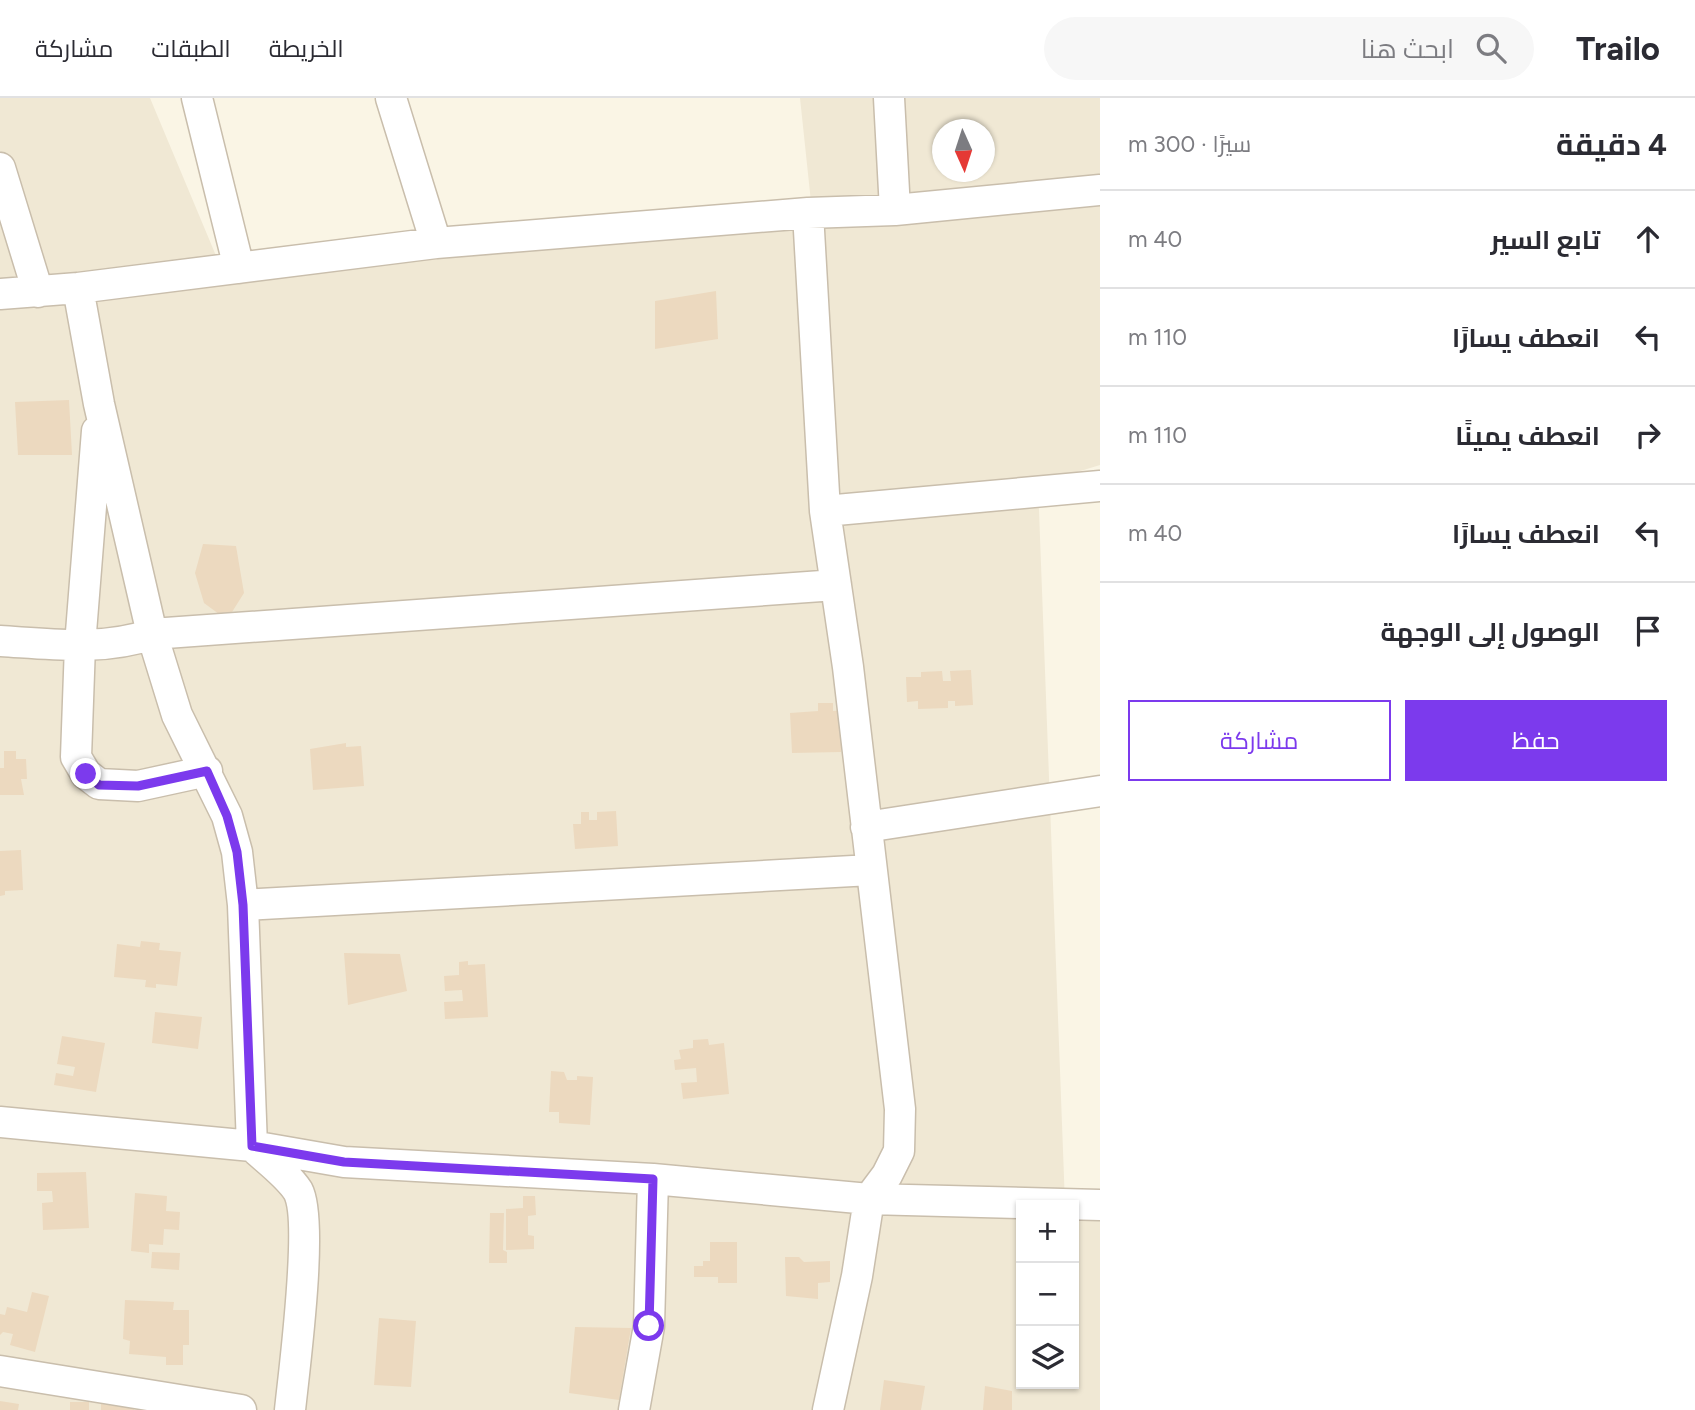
<!DOCTYPE html>
<html lang="ar">
<head>
<meta charset="utf-8">
<style>
  :root { --surface:#fff; --page:#f7f7f7; --text:#2b2b33; --muted:#7c7c81; --line:#e1e1e2; --accent:#7c3aed }
  body { margin:0; font-family:Figtree,Cairo,sans-serif; background:var(--page); color:var(--text); direction:rtl }
  .controls { position:absolute; right:21px; bottom:21px; display:grid; overflow:hidden; border-radius:0px; box-shadow:0 2px 5px #0004 }
  .controls button { width:63px; height:63px; display:grid; place-items:center; padding:0; border:0; border-bottom:2px solid var(--line); background:var(--surface); color:var(--text); font:35px sans-serif }
  .compass { position:absolute; left:932px; top:21px; width:63px; height:63px; border-radius:50%; background:var(--surface); box-shadow:0 2px 5px #0004; rotate:177deg }
  .stop { position:absolute; width:21px; height:21px; margin:-16px; border:5px solid #7c3aed; border-radius:50%; background:#fff }
  .stop.end { background:#7c3aed; border-color:#fff; box-shadow:0 2px 7px #0008 }
  .list { margin:0; padding:0; list-style:none }
  h2 { display:flex; justify-content:space-between; align-items:center; height:91px; margin:0; padding:0 28px; font-size:30px }
  h2 small { font-size:23px; font-weight:400; color:var(--muted) }
  .list li { display:grid; grid-template-columns:46px 1fr auto; gap:21px; align-items:center; box-sizing:border-box; height:98px; padding:0 28px; border-top:2px solid var(--line) }
  .list b { display:block; font-size:26px; white-space:nowrap }
  .list em { font-size:23px; font-style:normal; color:var(--muted) }
  .actions { display:flex; gap:14px; padding:21px 28px }
  .actions a { flex:1; padding:16px 0; border:2px solid var(--accent); border-radius:0px; text-align:center; font-size:24px; color:var(--accent) }
  .actions .main { background:var(--accent); color:#fff }
  .icon { flex:none; width:38px; height:38px; fill:none; stroke:currentColor; stroke-width:2; stroke-linecap:round; stroke-linejoin:round }
  .map { position:relative; flex:none; width:1100px; height:1312px; overflow:hidden; direction:ltr }
  header { display:flex; align-items:center; gap:42px; box-sizing:border-box; height:98px; padding:0 35px; background:var(--surface); border-bottom:2px solid var(--line) }
  header strong { font-size:33px }
  nav { display:flex; gap:38px; margin-inline-start:auto; font-size:24px }
  .search { width:490px; height:63px; background:var(--page); display:flex; align-items:center; gap:18px; box-sizing:border-box; padding:0 24px; border-radius:38px; color:var(--muted); font-size:26px }
  main { display:flex }
  aside { flex:1; background:var(--surface) }
  .map>svg:first-child { display:block }
  .residential { fill:#f0e8d4; fill-rule:evenodd }
  .building { fill:#ecd9bf }
  .lines { fill:none; stroke-linecap:round; stroke-linejoin:round }
  .minor-casing { stroke:#c9beac; stroke-width:33 }
  .minor { stroke:#fff; stroke-width:30 }
  .route { stroke:#7c3aed; stroke-width:9 }
</style>
</head>
<body>
<header>
<strong>Trailo</strong>
<div class="search"><svg class="icon" aria-label="search" viewBox="0 0 24 24"><circle cx="10" cy="10" r="6"/><path d="M15 15l6 6"/></svg>ابحث هنا</div>
<nav><a>الخريطة</a><a>الطبقات</a><a>مشاركة</a></nav>
</header>
<main>
<aside>
<h2>4 دقيقة<small>سيرًا · 300 m</small></h2>
<ul class="list">
<li><svg class="icon" aria-label="ahead" viewBox="0 0 24 24"><path d="M12 20V5M6 11l6-6 6 6"/></svg><div><b>تابع السير</b></div><em>40 m</em></li>
<li><svg class="icon" aria-label="left" viewBox="0 0 24 24"><path d="M17 20v-9H6M10 6l-5 5 5 5"/></svg><div><b>انعطف يسارًا</b></div><em>110 m</em></li>
<li><svg class="icon" aria-label="right" viewBox="0 0 24 24"><path d="M7 20v-9h11M14 6l5 5-5 5"/></svg><div><b>انعطف يمينًا</b></div><em>110 m</em></li>
<li><svg class="icon" aria-label="left" viewBox="0 0 24 24"><path d="M17 20v-9H6M10 6l-5 5 5 5"/></svg><div><b>انعطف يسارًا</b></div><em>40 m</em></li>
<li><svg class="icon" aria-label="arrive" viewBox="0 0 24 24"><path d="M6 21V4h12l-3 4 3 4H6"/></svg><div><b>الوصول إلى الوجهة</b></div></li>
</ul>
<div class="actions"><a class="main">حفظ</a><a>مشاركة</a></div>
</aside>
<div class="map">
<svg width="1100" height="1312" viewBox="0 0 1100 1312">
  <rect width="100%" height="100%" fill="#faf5e5"/>
  <!-- residential -->
  <path class="residential" d="M0 0H150L222 172 813 123 800 0H1100V367L1038 386 1065 1106 1100 1108V1312H0ZM942 32H984V74H942ZM1021 1107H1074V1286H1021Z"/>
  <!-- building -->
  <path class="building" d="M716 193 718 241 655 251V203Z
    M69 302 72 357H18L15 304Z
    M203 446 236 448 244 495 227 522 204 505 195 475Z
    M971 572 973 607 955 608V603H948V610L918 611V603L907 604 906 579H921V574L942 573 943 583H951L950 573Z
    M818 605H833V613L846 612 847 640H841V654L792 655 790 615 818 613Z
    M346 645V649L361 648 364 688 313 692 310 651Z
    M4 653H16V661H26L27 681H21L24 697H0V670H4Z
    M616 713 618 748 575 751 573 726H581V714H589V722H597V714Z
    M21 752 23 792 5 793V797L0 798V753Z
    M141 843 160 845 159 852 181 854 177 888 156 886V890L145 889 146 882 114 879 117 846 140 849Z
    M344 855 400 856 407 893 348 907Z
    M468 863V867L485 866 488 919 445 921 444 904 463 903 462 892 445 893 444 878 459 877V864Z
    M155 914 202 919 198 951 152 945Z
    M62 938 105 945 96 994 54 987 56 975 73 978 75 969 57 966Z
    M708 941 709 947 724 945 729 996 683 1001 681 985 697 984 696 970 675 972 674 962 681 961 679 952 693 950V942Z
    M551 973 564 974 567 982H577V978L593 979 590 1027 559 1025V1014H549Z
    M86 1074 89 1130 43 1132 42 1105 53 1104 52 1093H37V1075Z
    M135 1095 167 1098 166 1113 180 1114 179 1132 164 1131 163 1147 149 1146V1155L131 1153Z
    M523 1098H535L536 1117 528 1118V1137L534 1138V1151L506 1152V1111L523 1110Z
    M490 1115H504L503 1152 507 1154V1165H489Z
    M710 1144H737V1185H718V1179H694V1168H703V1163H710Z
    M152 1154 180 1155 179 1172 151 1170Z
    M785 1159H799L804 1164 830 1163V1184L818 1185V1201L786 1198Z
    M32 1194 49 1198 35 1254 10 1247 13 1236 3 1234 0 1237V1216L5 1217 7 1209 27 1214Z
    M125 1202 174 1204 173 1212H189V1247H183V1267H166V1259L129 1256 130 1243 123 1241Z
    M379 1220 416 1223 411 1289 374 1287Z
    M575 1229 631 1230 619 1302 569 1295Z
    M884 1282 925 1288 921 1312H880Z
    M985 1288 1012 1293V1312H983Z
    M0 1303 19 1306 18 1312H0Z
    M70 1304H89V1312H70Z
    M101 1306 134 1310V1312H101Z"/>
  <g class="lines">
    <defs>
      <path id="minor" d="M197 0 239 170
        M391 0 436 145
        M889 0 895 112
        M0 70 38 194
        M808 115 825 413 848 569 900 1011 899 1053 887 1077 869 1101 857 1178 828 1312
        M78 190 99 306 152 536 177 617 227 718 237 754 243 807 252 1048C266 1061 288 1077 298 1093 314 1123 294 1273 290 1312
        M0 196 78 190 436 145 808 115 895 112 1100 92
        M97 333 80 547 76 659 86 676 99 686 138 688 207 673
        M825 413 1100 388
        M0 543C50 546 104 553 152 536L836 487
        M866 729 1100 693
        M243 807 871 772
        M0 1024 252 1048 344 1064 653 1081 869 1101 1100 1107
        M0 1273 241 1312
        M634 1312 649 1228 653 1081"/>
    </defs>
    <!-- minor casing -->
    <use href="#minor" class="minor-casing"/>
    <!-- minor -->
    <use href="#minor" class="minor"/>
  </g>
  <g class="lines">
    <!-- route -->
    <path class="route" d="M86 676 99 687 138 688 207 673 227 718 237 754 243 807 252 1048 344 1064 653 1081 649 1228"/>
  </g>
</svg>
<div class="controls">
<button>+</button>
<button>−</button>
<button><svg class="icon" aria-label="layers" viewBox="0 0 24 24"><path d="M12 4l9 5-9 5-9-5zM3 14l9 5 9-5"/></svg></button>
</div>
<svg class="compass" viewBox="-18 -18 36 36"><path d="M0-13l5 13h-10z" fill="#e53935"/><path d="M0 13l5-13h-10z" fill="#7c7c81"/></svg>
<div class="stop" style="left:649px;top:1228px"></div>
<div class="stop end" style="left:86px;top:676px"></div>
</div>
</main>
</body>
</html>
